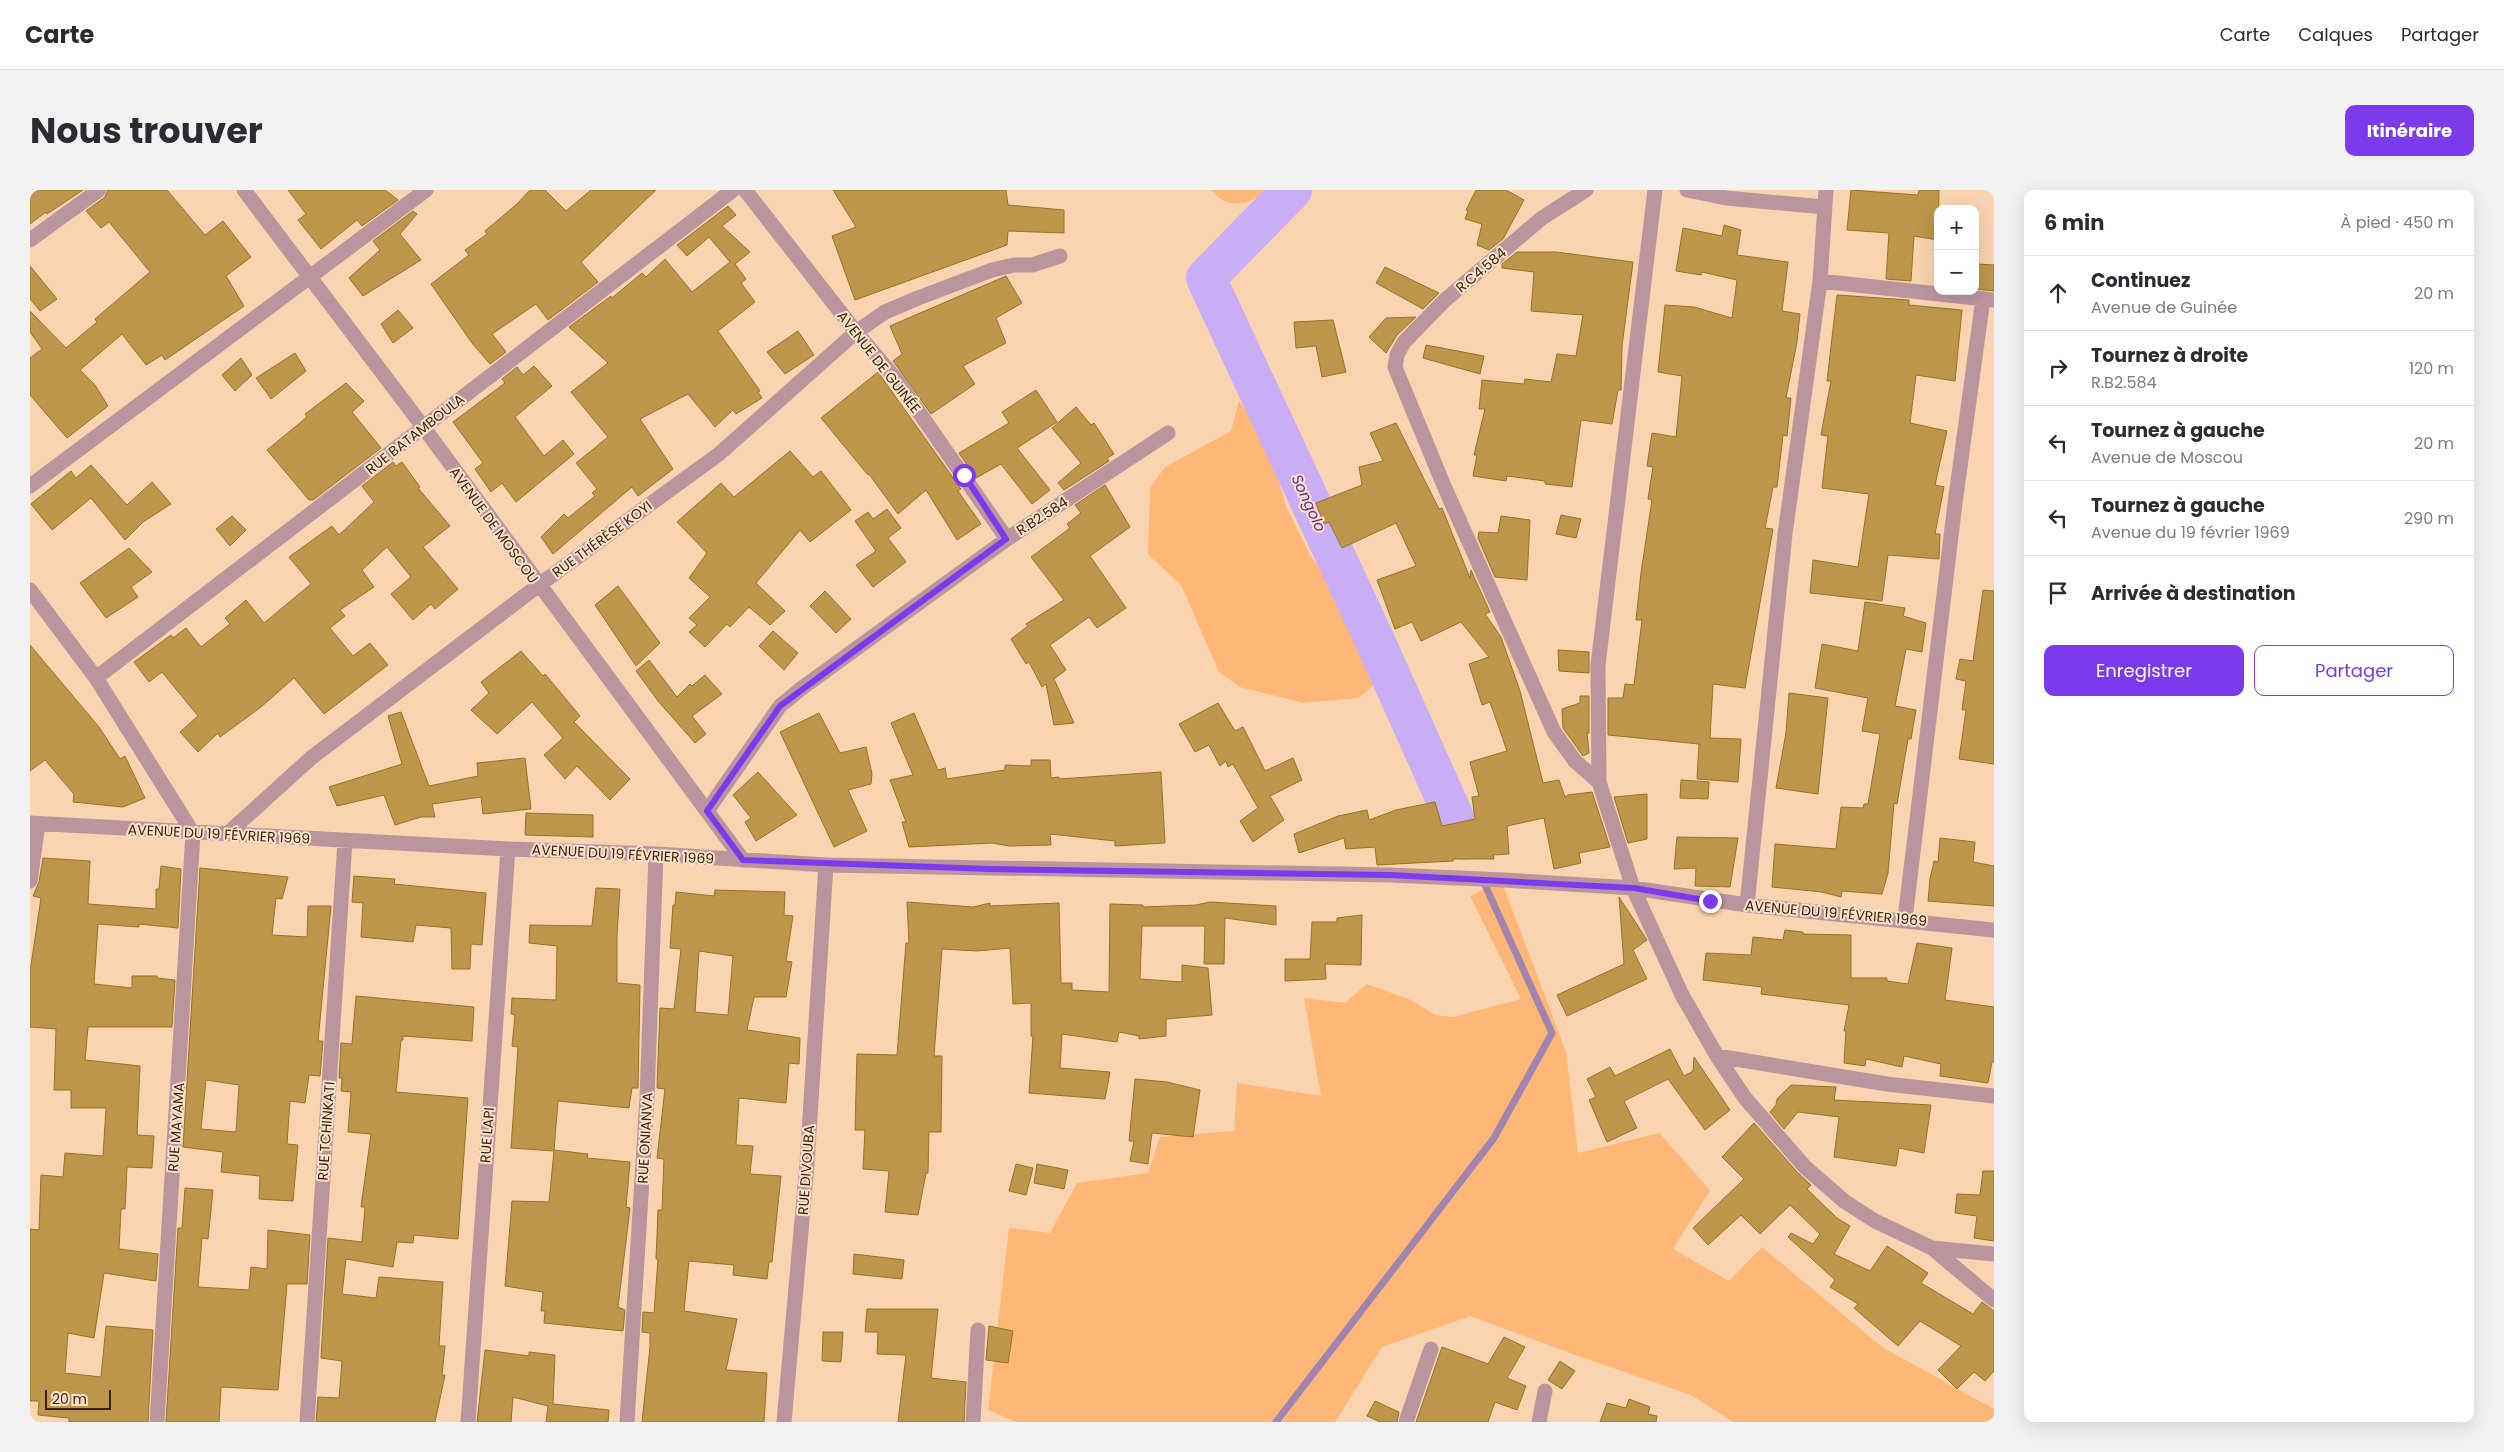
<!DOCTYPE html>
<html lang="fr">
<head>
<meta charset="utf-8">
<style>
  :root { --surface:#fff; --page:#f2f2f3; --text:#2b2b33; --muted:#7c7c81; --line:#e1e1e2; --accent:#7c3aed }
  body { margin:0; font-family:Poppins,sans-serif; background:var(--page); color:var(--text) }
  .controls { position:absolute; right:15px; top:15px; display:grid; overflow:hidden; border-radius:10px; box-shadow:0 5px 20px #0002 }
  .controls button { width:45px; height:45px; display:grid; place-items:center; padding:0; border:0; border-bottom:1px solid var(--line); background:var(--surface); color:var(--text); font:25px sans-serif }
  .scale { position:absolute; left:15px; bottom:12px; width:66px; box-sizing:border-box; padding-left:5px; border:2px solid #392108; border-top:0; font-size:14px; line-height:18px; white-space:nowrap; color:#392108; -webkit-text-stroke:4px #fde3cc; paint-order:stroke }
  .stop { position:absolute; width:15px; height:15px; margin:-11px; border:4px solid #7c3aed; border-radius:50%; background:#fff }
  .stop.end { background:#7c3aed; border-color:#fff; box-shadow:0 1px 5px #0008 }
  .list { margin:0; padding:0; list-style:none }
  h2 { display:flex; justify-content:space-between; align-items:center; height:65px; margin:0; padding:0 20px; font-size:21px }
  h2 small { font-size:16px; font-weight:400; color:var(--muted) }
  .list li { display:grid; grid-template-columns:32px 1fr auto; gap:15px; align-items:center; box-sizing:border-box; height:75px; padding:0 20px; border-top:1px solid var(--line) }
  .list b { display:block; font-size:19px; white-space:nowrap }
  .list p { margin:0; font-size:16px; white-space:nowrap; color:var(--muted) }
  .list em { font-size:16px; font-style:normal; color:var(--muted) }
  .actions { display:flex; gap:10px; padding:15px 20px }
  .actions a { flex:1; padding:11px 0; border:1px solid var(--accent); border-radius:10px; text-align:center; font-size:18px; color:var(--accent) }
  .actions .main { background:var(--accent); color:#fff }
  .icon { flex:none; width:28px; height:28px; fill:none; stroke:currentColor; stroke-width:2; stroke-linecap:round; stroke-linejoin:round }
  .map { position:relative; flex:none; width:1964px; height:1232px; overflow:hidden; border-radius:10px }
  header { display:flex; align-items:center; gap:30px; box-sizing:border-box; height:70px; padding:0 25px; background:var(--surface); border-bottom:1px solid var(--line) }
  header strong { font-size:24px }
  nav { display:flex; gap:28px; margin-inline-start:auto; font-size:18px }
  .intro { display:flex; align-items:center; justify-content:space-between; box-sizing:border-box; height:120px; padding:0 30px }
  h1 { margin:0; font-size:35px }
  .button { padding:12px 22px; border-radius:10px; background:var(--accent); color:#fff; font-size:18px; font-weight:700 }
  main { display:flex; gap:30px; padding:0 30px }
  aside { flex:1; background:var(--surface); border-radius:10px; box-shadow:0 5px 20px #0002 }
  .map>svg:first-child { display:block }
  .green { fill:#feb776 }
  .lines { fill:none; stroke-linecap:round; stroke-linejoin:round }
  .stream { stroke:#9e84ae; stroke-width:7 }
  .river { stroke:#caaef5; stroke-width:40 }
  .building { fill:#bd964b; stroke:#977223; fill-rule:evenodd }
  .minor { stroke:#bb959e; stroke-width:15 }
  .route { stroke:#7c3aed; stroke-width:6 }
  .labels { text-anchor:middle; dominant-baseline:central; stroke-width:4; stroke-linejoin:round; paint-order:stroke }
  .street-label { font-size:14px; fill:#392108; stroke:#fde3cc }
  .water-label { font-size:15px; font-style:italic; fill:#5d2c91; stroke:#fde3cc }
</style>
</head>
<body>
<header>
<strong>Carte</strong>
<nav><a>Carte</a><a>Calques</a><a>Partager</a></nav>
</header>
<div class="intro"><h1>Nous trouver</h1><a class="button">Itinéraire</a></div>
<main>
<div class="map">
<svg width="1964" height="1232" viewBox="0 0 1964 1232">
  <rect width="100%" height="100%" fill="#fad3b1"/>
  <!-- green -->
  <path class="green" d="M1182 0H1239C1222 13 1196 22 1182 0Z
    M1209 211 1235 246 1257 319 1282 368 1342 453 1350 474 1345 494 1328 508 1273 513 1210 497 1189 482 1151 395 1118 364 1120 298 1135 277 1201 241Z
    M1471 690 1536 862 1548 963 1629 943 1680 1000 1643 1059 1699 1091 1732 1057 1852 1157 1964 1219V1232H1703L1661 1205 1540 1163 1440 1126 1352 1157 1305 1232H986L958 1220 979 1038 1020 1043 1047 993 1118 983 1130 947 1204 941 1207 893 1291 906 1274 808 1315 813 1337 794 1381 810 1405 825 1423 827 1491 809 1440 706Z"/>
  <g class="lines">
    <!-- stream -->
    <path class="stream" d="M1246 1232 1464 948 1522 843 1455 695"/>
    <!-- river -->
    <path class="river" d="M1262 0 1176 88 1345 451 1434 650"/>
  </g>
  <!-- building -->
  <path class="building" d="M0 0H53L17 24 16 22 0 34Z
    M78 0H137L175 45 193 31 221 67 196 86 214 116 135 170 132 165 116 175 92 144 50 180 65 195 78 216 37 248 0 205V168L12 159 0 142V121L36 158 67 132 65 129 120 82 79 32 71 38 56 21 75 7Z
    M258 0H355L368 10 332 36 327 30 291 59 268 30 276 24Z
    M500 0H515L536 21 561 0H626L551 72 568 92 518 130 506 114 462 144 476 162 460 174 442 153 401 94 439 65 435 60 457 44 455 41 487 14Z
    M803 0H976L978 15 1034 20V43L978 41 977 55 825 110 802 46 826 37Z
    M1446 0H1476L1494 10 1473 49 1459 60 1447 55 1452 34 1435 29 1438 21 1436 20Z
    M1821 0 1888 5 1889 0H1909L1908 50 1884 46 1881 91 1856 89 1859 43 1817 40Z
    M698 16 706 25 692 36 720 62 705 74 716 89 711 93 725 112 688 141 730 201 728 202 732 208 706 224 703 220 685 237 658 204 610 229 643 279 608 306 602 297 523 364 511 347 534 324 538 328 565 306 562 303 567 299 546 273 578 247 541 202 578 173 539 137 581 106 582 108 612 83 616 87 635 69 662 102 700 72 679 47 657 66 647 55Z
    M383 21 387 24 370 44 391 70 333 106 319 88 350 60 343 51Z
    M1694 35 1711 40 1707 65 1758 72 1752 121 1770 124 1767 152 1756 208H1761L1757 246 1753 245 1747 297H1743L1735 338 1743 339 1715 498 1683 494 1680 548 1711 549 1708 592 1667 589 1669 554 1578 545V508H1593L1595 494 1604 495 1612 430H1606L1611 383 1622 310 1618 309 1623 277 1617 276 1622 243 1646 247 1652 186 1628 182 1635 115 1664 117 1702 128 1707 90 1672 82 1671 85 1646 81 1653 38 1692 46Z
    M1487 62H1526L1603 72 1592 156 1591 200H1588L1582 234 1551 230 1542 297 1515 294V291L1477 286 1476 291 1443 286 1447 265H1444L1455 219H1449L1452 190 1494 194 1495 189 1521 192 1527 164 1546 166 1553 125 1501 121 1504 82 1472 78V74Z
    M1947 74 1964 75V101L1945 99Z
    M0 76 27 109 10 121 0 109Z
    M1355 77 1409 103 1393 119 1346 93Z
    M976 86 992 113 966 128 976 153 933 176 945 194 901 224 863 171 872 164 860 136Z
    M1807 105 1879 110V115L1932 120 1925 191 1886 185 1880 233 1917 241 1905 295 1914 297 1905 344H1910L1909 369 1858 365 1852 411 1780 403 1783 370 1828 377 1839 304 1792 298 1798 246 1791 245 1801 191H1797Z
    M368 120 383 138 363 153 351 134Z
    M1386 127 1367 145 1356 163 1339 147 1356 128Z
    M1303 130 1316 182 1292 187 1286 156 1266 158 1264 132Z
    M768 141 784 165 755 184 737 162Z
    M1396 155 1454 166 1450 184 1393 168Z
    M265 163 276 181 241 209 226 188Z
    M211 168 222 185 205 201 192 185Z
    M504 176 522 196 485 227 514 266 533 250 544 264 486 312 472 293 461 302 445 279 453 273 423 232 475 193 472 189 487 177 493 185Z
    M848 182 931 299 928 301 951 334 927 350 896 300 868 324 839 284 838 285 791 228Z
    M316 193 334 211 322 222 351 258 283 310H279L237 260 277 227 275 224Z
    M1006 200 1027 232 987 258 1020 300 1002 314 971 274 946 288 929 263 979 233 972 222Z
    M1046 217 1061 235 1064 233 1084 264 1077 268 1079 271 1034 300 1028 293 1051 273 1022 238Z
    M1366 233 1409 319 1412 318 1440 388 1441 380 1460 422 1455 424 1471 447 1490 501 1513 593 1529 590 1535 607 1538 605 1562 602 1580 657 1549 663 1551 673 1524 679 1514 628 1477 636 1479 664 1463 665 1464 669H1423V671L1347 675 1345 657 1316 659 1314 648 1269 663 1264 644 1308 626 1337 620 1339 630 1366 620 1405 612 1412 636 1445 629 1442 607 1449 606 1440 572 1477 561 1460 512 1452 515 1439 474 1459 467 1431 432 1391 451 1382 432 1365 439 1347 390 1386 376 1366 333 1312 358 1299 332 1294 334 1286 313 1332 295 1329 277 1353 271 1340 243Z
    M760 261 783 287 791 281 821 320 780 352 770 340 726 393 755 421 740 435 719 417 700 437 697 434 675 457 659 442 667 435 659 428 680 407 659 388 677 363 647 332 691 293 704 307Z
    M363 272 366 276 372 272 390 297 388 298 420 336 393 357 428 399 405 419 401 414 383 430 361 404 381 387 357 357 332 380 344 397 310 420 315 426 300 438 323 466 340 453 358 475 294 524 264 488 231 517 190 547 188 543 168 562 150 542 168 526 132 482 119 492 104 472 141 445 143 448 156 438 171 457 200 434 195 428 216 410 234 433 281 394 259 367 302 336 309 345 344 312 332 296Z
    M61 275 97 315 122 292 141 314 113 332 95 350 61 308 22 340 1 314 41 281 46 288Z
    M1075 295 1100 337 1060 366 1096 418 1067 438 1059 427 1020 455 1036 480 1024 489 1044 533 1024 535 1016 494 1012 497 999 472 996 474 981 449 998 436 996 434 1034 410 1001 367 1040 338 1037 334 1051 323 1045 315Z
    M857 319 871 338 858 348 876 372 843 397 826 375 846 361 825 331 838 322 843 329Z
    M1531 325 1551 329 1546 348 1526 344Z
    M202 326 216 340 200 356 186 339Z
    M1471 326 1500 330 1497 390 1465 387 1448 348 1449 342 1468 343Z
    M99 358 122 382 101 397 108 407 76 428 50 393Z
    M588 396 630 453 606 476 565 415Z
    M1953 400 1964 401V574L1929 569 1936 520H1932L1936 491 1926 489 1930 469 1943 471Z
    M795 401 821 429 806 443 780 416Z
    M1835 412 1875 418 1873 426 1896 433 1892 462 1876 459 1865 516 1886 520 1881 549H1878L1867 614 1864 613 1858 683 1852 704 1812 701 1811 707 1792 702 1742 697 1745 654 1806 659 1811 617 1833 618 1834 614H1838L1850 544 1832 541 1838 508 1785 498 1792 454 1828 461Z
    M743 441 768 463 754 480 729 456Z
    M0 455 69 537 90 569 95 566 115 608 93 617 43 612 44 604 15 570 0 581Z
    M1528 460 1559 462V483L1529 481Z
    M491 461 513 486 515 484 550 526 544 532 600 589 580 610 547 576 535 589 514 565 533 548 502 512 467 544 441 520 459 503 451 492Z
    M619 470 647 507 660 494 662 496 675 485 692 504 662 526 676 544 665 553 628 511 606 481Z
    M1759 503 1798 508 1788 604 1746 598 1756 543Z
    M1550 506H1559V543H1557L1559 563 1553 566 1533 538 1532 519 1550 513Z
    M1188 513 1205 541 1213 537 1235 581 1263 568 1272 590 1240 606 1254 630 1223 652 1210 631 1228 618 1203 574 1198 577 1196 571 1190 576 1179 555 1165 562 1149 534Z
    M371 522 399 596 448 586 447 573 495 568 501 619 453 624 451 607 402 614 405 627H391L365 635 354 605 307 616 299 597 372 574 358 526Z
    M789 523 810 563 836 557 842 584 841 594 818 600 837 641 804 657 750 542Z
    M884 523 908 580 915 578 917 589 975 580V575L1001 576V570H1020L1021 588 1029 587V589L1131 582 1135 653 1085 656V651L1020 644 1021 655 980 656 962 653 879 657 872 632H876L860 590 883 585 861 533Z
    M728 582 767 625 726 651 715 632 721 628 703 605Z
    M1651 590 1679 592 1678 609 1650 608Z
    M1617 604V649L1598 653 1584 607Z
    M496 623 563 625V647L495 645Z
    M1647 647 1708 648 1700 697 1665 696 1666 678 1644 679Z
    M1910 648 1945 652 1943 672 1964 676V716L1898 711 1900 689 1904 671 1908 672Z
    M13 668 60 671 58 714 126 719V699H129L131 676 151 679 148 738 109 734V737L68 734 64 794 102 798V786H127V788L145 790 142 837H58L55 870 110 876 107 945 124 946 122 978 97 977 95 1019H91L89 1059 128 1064 126 1091 74 1083 64 1148 38 1143 35 1183 71 1187 76 1136 123 1140 118 1232H39V1228L8 1225 9 1211H0V1039L9 1040 11 985 33 987 35 963 73 966 76 918H41V900H24L26 839 0 837V782L11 708 3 706 9 692Z
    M170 678 258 687 252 709 246 708 242 745 277 747 278 716H301L288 851H293L290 886 279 885 275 913 260 911 257 954 268 955 263 1011 229 1009 230 986 191 982 193 962 153 957ZM176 890 209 895 206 942 171 939Z
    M324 686 365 689 364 694 456 703 452 755 441 754 440 779H422L421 738 386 735 383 752 331 747 333 713 322 712Z
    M566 698 590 699 587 744V793L610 795 608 898H602L599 918 528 911 524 960 558 964 557 968 600 972 596 1017 600 1018 588 1117 595 1120 593 1141 514 1133 515 1121H511L513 1102 475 1096 482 1011 519 1012 524 961 481 958 488 857 482 856 485 825 481 824 482 808 526 810 527 756 499 753 500 735 562 736Z
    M685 700 755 702 754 725 763 726 756 771 762 772 756 807H724L717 840 770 848 769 874 759 873 756 913 709 908 706 955 723 956 720 984 751 986 742 1072H739L737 1089 703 1085 704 1075 659 1071 654 1121 707 1129 696 1180 737 1183 734 1232H612L620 1157V1143L612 1142 613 1122 624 1123 628 1069H626L628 1020H632L634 969 627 968 635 899 627 898 630 818 644 819 651 759 640 758 643 715H645L646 702 684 706ZM669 761 703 766 698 825 665 822Z
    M1589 707 1617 750 1603 760 1617 789 1537 826 1527 805 1594 774Z
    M877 712 943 717 960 713V716L1029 713 1031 793H1042V800L1079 802 1080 714 1113 715V717L1166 715 1180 712 1246 716V735L1195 728 1194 774H1174L1175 736H1112L1110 789 1152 792V775L1178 778 1182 825 1136 829V846L1109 849V846L1089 842 1087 852 1032 844 1030 878 1080 882 1075 909 999 903 1003 846H1001V813L983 814 980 758 947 761 912 759 904 866H912L911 942H899L898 983H896L888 1025 855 1022 859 981 833 979 835 940H825L827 864 867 865 876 753H879Z
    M1332 725 1331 775 1295 774 1296 789 1255 791V769H1280L1282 732H1307V728Z
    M1755 740 1773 742V744L1821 745V788H1857V791L1878 794 1887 753 1922 758 1915 810 1964 817V872H1962L1958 893 1910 886 1911 874 1874 866 1872 877 1836 869 1835 876 1814 873 1816 841H1814L1819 815 1731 804 1732 797 1673 790 1676 763 1721 765 1723 747 1753 750Z
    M326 806 444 817 442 851 373 846V850H371L366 902 438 908 428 1049 384 1045 383 1053 367 1052 363 1077 316 1069 312 1104 346 1108 349 1087 413 1092 409 1156H415L412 1185H415L405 1232H286L288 1207 309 1208 312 1171 291 1168 298 1048 332 1052 335 1017H331L341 944 318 942 321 902 311 901 312 888H309L311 853 322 854Z
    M1640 859 1654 886 1663 881 1664 867 1700 920 1675 940 1638 889 1594 911 1607 938 1577 952 1559 910 1566 907 1557 889 1580 877 1585 886Z
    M1105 889 1137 892 1170 900 1163 947 1122 943 1118 974 1100 971 1104 951H1099Z
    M1761 895 1806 897 1804 910 1901 915 1894 963 1869 958 1866 976 1804 967 1809 927 1768 922 1754 939 1740 922 1746 915 1747 909Z
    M1724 933 1768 983 1781 995 1777 999 1807 1028 1820 1036 1804 1064 1840 1081 1857 1056 1898 1083 1891 1093 1943 1124 1952 1112 1964 1121V1181L1955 1191 1944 1182 1927 1199 1908 1180 1931 1156 1890 1131 1868 1156 1824 1118 1828 1114 1800 1097 1805 1090 1758 1047 1761 1043 1783 1054 1790 1044 1760 1015 1730 1044 1711 1025 1678 1055 1663 1038 1714 989 1692 967Z
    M986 974 1003 978 996 1005 979 1001Z
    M1007 974 1038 980 1034 999 1004 993Z
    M1953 981H1964V1051L1944 1048 1947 1026 1925 1023 1927 1004 1950 1005Z
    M155 998 183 1000 178 1049 172 1048 168 1097 219 1100 221 1077 237 1079 238 1040 280 1045 277 1094H257L248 1200 191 1197 189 1232H136L148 1038H152Z
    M824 1064 874 1070 872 1089 823 1084Z
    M837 1119H908L901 1188 936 1192 934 1232H868L876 1165 847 1164 848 1142H835Z
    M959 1136 983 1141 978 1173 956 1170Z
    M793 1142H813L811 1172 792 1171Z
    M1474 1147 1495 1157 1477 1188 1496 1196 1487 1220 1465 1212 1458 1232H1386L1412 1157 1458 1174Z
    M455 1160 499 1166V1162L525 1165 523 1214 579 1220 578 1232H516L518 1216 483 1207 481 1232H447Z
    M1530 1171 1545 1181 1532 1199 1518 1190Z
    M1599 1209 1620 1217 1618 1224 1627 1226 1626 1232H1570L1577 1213 1596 1218Z
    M1345 1211 1369 1222 1367 1232H1350L1337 1226Z"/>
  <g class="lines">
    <!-- minor -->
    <path class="minor" d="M214 0 394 238 713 670
      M715 0 826 142 866 189 977 349
      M1556 0 1512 28 1415 110 1374 152 1367 165 1365 177 1414 296 1524 542 1545 571 1569 592
      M1625 0 1568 475 1569 592 1603 698 1652 805 1687 866 1715 908 1775 977 1814 1011 1845 1031 1902 1058 1964 1110
      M1657 0 1696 8 1794 17
      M0 50 69 0
      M1790 91 1964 110
      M0 296 396 0
      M0 400 66 488 163 643 127 1232
      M66 488 703 0
      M677 621 750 516 772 498 977 349 1138 243
      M0 633 478 659 626 664 796 675 1360 685 1474 690 1603 698 1717 715 1964 740
      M197 644 281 568 509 395 689 264 826 142 855 122 888 108 962 80 984 75H1002L1030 66
      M0 691 8 634
      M1717 715 1755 344 1790 91 1796 0
      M1875 729 1925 313 1953 109
      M1687 866 1857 894 1964 906
      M1902 1058 1964 1064
      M277 1232 315 651
      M438 1232 478 659
      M597 1232 617 908 626 664
      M754 1232 777 974 796 675
      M943 1232 948 1140
      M1376 1232 1401 1159
      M1509 1232 1515 1201"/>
  </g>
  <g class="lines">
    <!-- route -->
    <path class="route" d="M934 285 976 349 750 516 677 621 713 670 959 679 1360 685 1604 698 1680 711"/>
  </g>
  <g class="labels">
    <!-- street labels -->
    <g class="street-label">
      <text transform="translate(1451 80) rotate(-40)">R.C4.584</text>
      <text transform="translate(849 172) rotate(52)">AVENUE DE GUINÉE</text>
      <text transform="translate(385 244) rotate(-38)">RUE BATAMBOULA</text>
      <text transform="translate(1012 326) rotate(-33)">R.B2.584</text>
      <text transform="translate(464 335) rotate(54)">AVENUE DE MOSCOU</text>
      <text transform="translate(572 349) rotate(-36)">RUE THÉRÈSE KOYI</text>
      <text transform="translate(189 644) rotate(3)">AVENUE DU 19 FÉVRIER 1969</text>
      <text transform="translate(593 664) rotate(3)">AVENUE DU 19 FÉVRIER 1969</text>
      <text transform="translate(1806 723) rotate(5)">AVENUE DU 19 FÉVRIER 1969</text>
      <text transform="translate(146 937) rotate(-86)">RUE MAYAMA</text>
      <text transform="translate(296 941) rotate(-86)">RUE TCHINKATI</text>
      <text transform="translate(457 945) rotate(-86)">RUE LAPI</text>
      <text transform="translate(615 948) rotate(-87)">RUE ONIANVA</text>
      <text transform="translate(776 980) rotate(-86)">RUE DIVOUBA</text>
    </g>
    <!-- water labels -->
    <g class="water-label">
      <text transform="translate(1279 313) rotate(65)">Songolo</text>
    </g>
  </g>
</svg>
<div class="controls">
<button>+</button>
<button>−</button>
</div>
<div class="scale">20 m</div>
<div class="stop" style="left:934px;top:285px"></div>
<div class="stop end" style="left:1680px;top:711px"></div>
</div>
<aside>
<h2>6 min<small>À pied · 450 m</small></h2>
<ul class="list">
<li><svg class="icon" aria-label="ahead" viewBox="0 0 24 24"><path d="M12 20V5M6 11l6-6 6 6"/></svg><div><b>Continuez</b><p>Avenue de Guinée</p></div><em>20 m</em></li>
<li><svg class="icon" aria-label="right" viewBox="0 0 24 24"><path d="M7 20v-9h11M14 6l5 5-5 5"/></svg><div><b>Tournez à droite</b><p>R.B2.584</p></div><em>120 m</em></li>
<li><svg class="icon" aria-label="left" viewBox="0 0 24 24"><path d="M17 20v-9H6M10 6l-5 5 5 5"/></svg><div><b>Tournez à gauche</b><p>Avenue de Moscou</p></div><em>20 m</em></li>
<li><svg class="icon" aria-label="left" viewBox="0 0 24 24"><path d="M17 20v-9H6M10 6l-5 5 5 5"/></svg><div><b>Tournez à gauche</b><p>Avenue du 19 février 1969</p></div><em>290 m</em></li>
<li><svg class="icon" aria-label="arrive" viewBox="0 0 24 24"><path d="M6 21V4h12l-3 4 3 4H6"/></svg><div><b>Arrivée à destination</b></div></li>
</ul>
<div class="actions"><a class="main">Enregistrer</a><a>Partager</a></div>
</aside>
</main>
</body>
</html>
